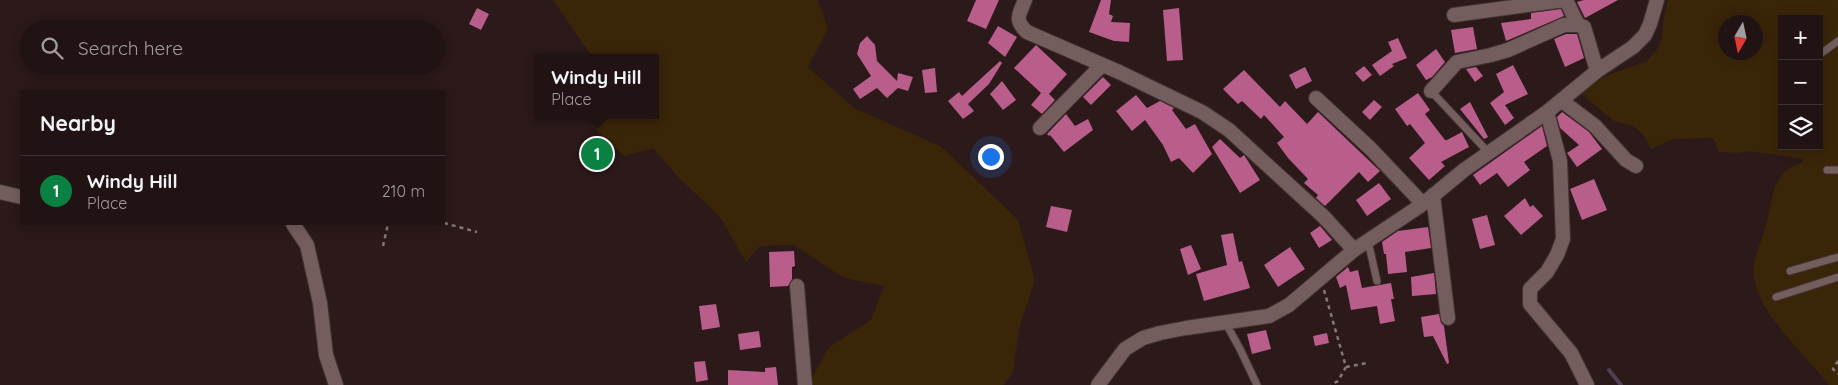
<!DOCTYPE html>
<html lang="en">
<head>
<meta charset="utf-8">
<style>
  :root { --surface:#211314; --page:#291c1d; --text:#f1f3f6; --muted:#a29ea0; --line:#3e3234; --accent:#0b8043 }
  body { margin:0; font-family:Quicksand,sans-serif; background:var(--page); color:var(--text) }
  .controls { position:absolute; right:15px; top:15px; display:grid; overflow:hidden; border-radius:0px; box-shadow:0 2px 12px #0003 }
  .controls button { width:45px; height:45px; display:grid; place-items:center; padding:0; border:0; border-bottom:1px solid var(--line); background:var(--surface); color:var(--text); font:25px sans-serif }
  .compass { position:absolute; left:1718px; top:15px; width:45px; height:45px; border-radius:50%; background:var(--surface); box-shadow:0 2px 12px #0003; rotate:189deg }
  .you { position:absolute; left:990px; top:156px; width:18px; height:18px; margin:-12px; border:4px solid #fff; border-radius:50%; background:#1a73e8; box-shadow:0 0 0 8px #1a73e833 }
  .badge { display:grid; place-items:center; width:32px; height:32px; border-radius:50%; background:var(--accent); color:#fff; font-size:16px; font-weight:700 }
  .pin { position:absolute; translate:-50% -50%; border:2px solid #fff; box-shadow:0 1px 5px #0006 }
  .popup { position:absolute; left:534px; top:54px; width:125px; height:65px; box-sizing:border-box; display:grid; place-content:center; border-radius:0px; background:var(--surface); filter:drop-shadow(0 1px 4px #0005); font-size:16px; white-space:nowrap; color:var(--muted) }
  .popup b { font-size:19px; color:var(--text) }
  .popup::after { content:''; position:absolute; left:50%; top:100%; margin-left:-10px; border:10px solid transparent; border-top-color:var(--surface) }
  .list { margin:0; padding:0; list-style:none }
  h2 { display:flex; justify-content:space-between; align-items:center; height:65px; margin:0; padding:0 20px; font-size:21px }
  h2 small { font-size:16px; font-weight:400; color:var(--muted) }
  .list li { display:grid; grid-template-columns:32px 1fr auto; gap:15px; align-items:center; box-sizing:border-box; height:70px; padding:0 20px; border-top:1px solid var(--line) }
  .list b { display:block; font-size:19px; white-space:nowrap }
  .list p { margin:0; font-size:16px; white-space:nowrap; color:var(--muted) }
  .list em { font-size:16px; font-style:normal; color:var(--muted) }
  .icon { flex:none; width:28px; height:28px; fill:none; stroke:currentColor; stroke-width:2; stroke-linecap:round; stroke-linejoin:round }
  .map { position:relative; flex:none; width:1838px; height:385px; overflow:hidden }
  .search { position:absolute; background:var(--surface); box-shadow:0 2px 12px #0003; left:20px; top:20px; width:425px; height:55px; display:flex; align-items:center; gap:12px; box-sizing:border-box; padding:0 18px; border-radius:28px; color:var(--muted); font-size:19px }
  .panel { position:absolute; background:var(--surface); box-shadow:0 2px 12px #0003; left:20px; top:90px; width:425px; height:135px; border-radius:0px }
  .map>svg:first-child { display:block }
  .green { fill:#3a2509; fill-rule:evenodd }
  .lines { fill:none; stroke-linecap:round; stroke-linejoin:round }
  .stream { stroke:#513e50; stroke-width:4 }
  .building { fill:#b95d8b }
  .service-casing { stroke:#443435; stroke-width:9 }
  .minor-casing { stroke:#443435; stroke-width:16 }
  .path { stroke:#867677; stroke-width:2.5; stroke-dasharray:4 4; stroke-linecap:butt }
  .service { stroke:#745d5d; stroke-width:7 }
  .minor { stroke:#745d5d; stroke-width:14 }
</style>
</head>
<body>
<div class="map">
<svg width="1838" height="385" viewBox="0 0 1838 385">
  <rect width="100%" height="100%" fill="#2c191a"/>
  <!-- green -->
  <path class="green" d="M553 0H818L828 29 808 67 854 108 942 147 1018 220 1035 280 1019 329 1013 372 1004 385H808L829 347 871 320 884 286 844 278 794 245 760 246 746 262 720 217 680 179 653 148 624 156 591 125 594 115H656V58H593Z
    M1668 0H1838V385H1829C1807 356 1747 305 1754 265 1756 252 1762 240 1765 228 1769 216 1771 194 1777 184 1779 180 1782 174 1785 171 1791 166 1800 166 1804 159L1749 151 1739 153 1719 152 1713 138 1673 139 1651 149 1645 137 1634 126 1614 121 1580 93 1596 81 1615 72 1646 62 1656 51 1662 38 1663 21ZM1782 19H1819V146H1782ZM1726 22H1756V52H1726Z"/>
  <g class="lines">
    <!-- stream -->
    <path class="stream" d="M1609 370 1621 385"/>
  </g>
  <!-- building -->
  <path class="building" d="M976 0H999L986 29 967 21Z
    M1101 0H1111L1109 14 1113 16 1111 22 1130 23 1129 42 1114 41 1089 32Z
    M1584 0H1618L1585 18 1577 2Z
    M477 8 489 14 481 30 469 24Z
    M1179 8 1183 60 1167 61 1163 10Z
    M1561 9 1564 16 1506 41 1501 23 1531 19V13Z
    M998 26 1017 37 1005 57 988 43Z
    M1473 27 1477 49 1455 53 1451 30Z
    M1566 34H1577L1584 58 1565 67 1554 39Z
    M867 36 875 45 877 61 897 81 898 73 913 77 908 91 898 88 887 98 877 88 860 99 853 89 871 76 857 54 860 43Z
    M1398 38 1407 58 1392 64 1394 66 1380 76 1372 65 1392 51 1388 42Z
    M1036 45 1067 74 1049 94 1055 100 1042 114 1031 105 1041 93 1014 68Z
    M1436 49 1445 62 1432 77 1426 80 1416 65Z
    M1000 61 1002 63 989 84 968 104 974 111 963 119 948 101 959 92 962 96Z
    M1513 65 1528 94 1505 105 1514 118 1505 125 1490 103 1504 92 1496 74Z
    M1364 66 1372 75 1363 82 1355 73Z
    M1305 67 1312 81 1296 89 1289 75Z
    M1476 67 1483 76 1475 82 1466 69Z
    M935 68 937 92 925 93 922 70Z
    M1244 70 1280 107 1285 101 1307 124 1318 112 1380 171 1368 182 1359 172 1325 206 1316 198 1318 195 1304 183 1308 179 1288 158 1277 143 1284 137 1264 115 1261 119 1242 101 1238 104 1223 89Z
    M1103 77 1111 85 1091 105 1083 97Z
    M1002 81 1016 100 1003 110 990 94Z
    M1418 93 1430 110 1425 114 1445 140H1447L1462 132 1469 147 1441 162 1445 166 1429 180 1409 158 1425 143 1410 124 1407 126 1395 109Z
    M1136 95 1147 108 1160 101 1174 108 1172 110 1186 129 1195 124 1212 154 1193 173 1179 158 1171 162 1163 145 1145 120 1132 131 1116 111Z
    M1374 100 1382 107 1370 120 1362 112Z
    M1470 102 1488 137 1484 139 1460 109Z
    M1562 112 1589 132 1602 149 1577 167 1567 153 1579 145 1560 128 1557 117Z
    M1066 114 1075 126 1088 119 1093 130 1064 152 1050 135 1049 136 1047 134Z
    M1542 126 1547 146 1524 162 1530 170 1508 187 1497 173 1480 185 1473 175Z
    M1220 139 1240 158 1244 155 1246 158 1260 180 1240 193 1212 147Z
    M1594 179 1607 210 1582 220 1570 189Z
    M1379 183 1391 199 1367 216 1356 200Z
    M1525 198 1530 207 1533 205 1543 216 1521 235 1504 216Z
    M1051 206 1072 210 1067 232 1046 227Z
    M1487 215 1495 245 1480 249 1472 219Z
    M1320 226 1332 240 1319 248 1310 233Z
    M1428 227 1431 248 1405 252 1407 272 1388 274 1386 254H1384L1382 242 1398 231Z
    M1233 233 1239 262 1242 261 1250 288 1204 301 1196 274 1227 265 1221 235Z
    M1191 245 1201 269 1188 275 1180 249Z
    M1290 247 1305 269 1278 287 1264 265Z
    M794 251 795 266 792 267V279L788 286 770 287 769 252Z
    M1348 267 1350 272 1358 270 1362 288 1391 283 1394 299H1391L1395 321 1380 324 1377 306 1351 310 1346 285 1340 288 1336 277Z
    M1434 273 1436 294 1412 296 1411 277Z
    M716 304 720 327 702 330 699 306Z
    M1439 314 1441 323 1444 326 1449 363 1447 364 1433 336 1424 337 1421 317Z
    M1266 330 1271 349 1252 354 1247 334Z
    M759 331 761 347 740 350 738 334Z
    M1327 333 1329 343 1315 346 1313 336Z
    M705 361 708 380 696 382 694 362Z
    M776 367 778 385H728V370L765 372V368Z"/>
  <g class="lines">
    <defs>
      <path id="service" d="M1819 55 1838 41
        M1431 91 1488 152
        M1827 170H1838
        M1368 241 1377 281
        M1790 271 1838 257
        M1776 297 1838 277
        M1225 322 1240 349 1257 385"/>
      <path id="minor" d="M1025 0C1019 15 1014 20 1027 32L1119 72 1202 112 1229 130 1324 217 1354 250
        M1566 0 1578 25
        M1454 15 1565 0
        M1431 91 1457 62 1491 55 1508 50 1564 25H1578L1584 27 1597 71
        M1316 98 1371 149 1423 204
        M1562 101 1595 126 1626 160 1636 166
        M1547 112 1560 161 1563 239 1557 255 1547 272 1530 289V304L1571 353 1587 385
        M1040 128 1102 65
        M0 192 21 197
        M1433 195 1448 318
        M293 224 307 245 320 303 326 355 336 385
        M797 286 805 385
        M1098 385 1125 349 1143 338 1160 333 1186 328 1269 316 1289 305 1354 250 1423 204 1464 170 1547 112 1597 71 1633 47 1645 35 1650 24 1657 0"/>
    </defs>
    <!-- service casing -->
    <use href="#service" class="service-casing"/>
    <!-- minor casing -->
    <use href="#minor" class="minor-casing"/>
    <!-- path -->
    <path class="path" d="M444 223 477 232
      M383 246 388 224
      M1324 290 1346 367 1338 381 1331 385
      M1838 361 1833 369 1838 374
      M1346 367 1367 363"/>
    <!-- service -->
    <use href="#service" class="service"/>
    <!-- minor -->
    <use href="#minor" class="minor"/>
  </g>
</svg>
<div class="controls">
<button>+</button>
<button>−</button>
<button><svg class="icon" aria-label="layers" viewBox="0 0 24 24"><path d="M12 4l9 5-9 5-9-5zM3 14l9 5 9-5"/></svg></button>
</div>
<svg class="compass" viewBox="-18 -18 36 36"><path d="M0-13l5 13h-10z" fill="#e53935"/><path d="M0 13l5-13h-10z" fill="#a29ea0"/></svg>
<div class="you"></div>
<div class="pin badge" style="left:597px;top:154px">1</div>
<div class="popup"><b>Windy Hill</b>Place</div>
<div class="search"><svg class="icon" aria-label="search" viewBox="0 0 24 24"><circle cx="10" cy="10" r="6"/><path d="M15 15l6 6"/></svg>Search here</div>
<section class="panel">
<h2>Nearby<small></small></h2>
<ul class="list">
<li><span class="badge">1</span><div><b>Windy Hill</b><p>Place</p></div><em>210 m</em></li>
</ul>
</section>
</div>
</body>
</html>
